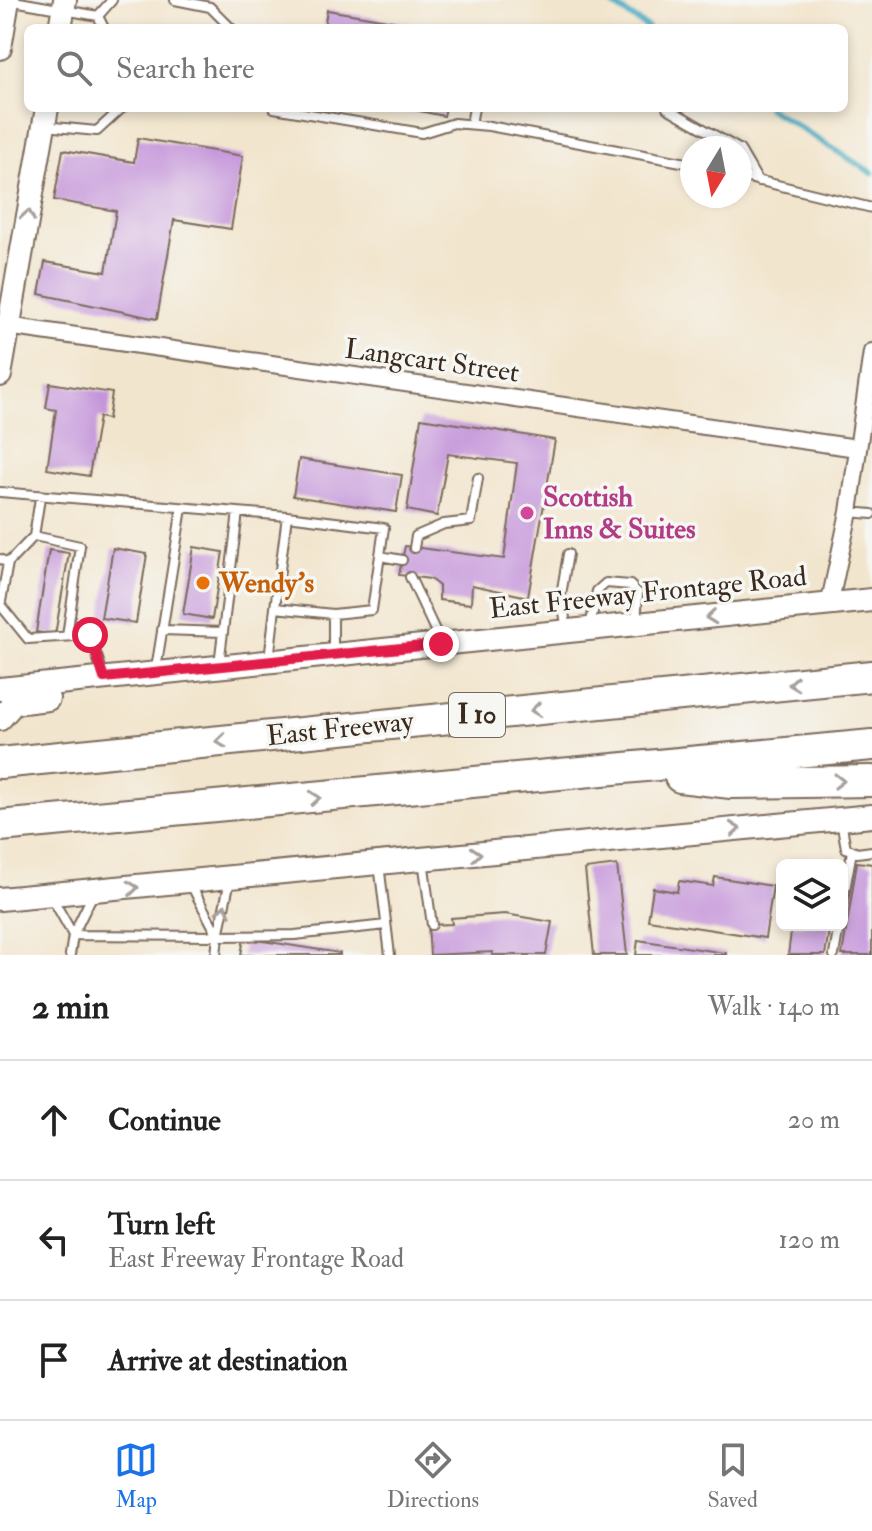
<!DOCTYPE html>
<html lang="en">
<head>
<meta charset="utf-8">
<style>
  :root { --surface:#fff; --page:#f6f6f6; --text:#222; --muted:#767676; --line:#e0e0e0; --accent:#1a73e8 }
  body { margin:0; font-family:"IM FELL Double Pica",serif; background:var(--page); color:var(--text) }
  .controls { position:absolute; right:24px; bottom:24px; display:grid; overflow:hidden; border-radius:12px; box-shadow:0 4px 12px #0003 }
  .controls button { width:72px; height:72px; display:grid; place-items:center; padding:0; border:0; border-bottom:2px solid var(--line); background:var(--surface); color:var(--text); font:40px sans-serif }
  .compass { position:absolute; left:680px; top:136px; width:72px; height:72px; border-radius:50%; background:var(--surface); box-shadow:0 4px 12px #0003; rotate:190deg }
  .stop { position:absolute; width:24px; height:24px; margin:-18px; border:6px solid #e11d48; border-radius:50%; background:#fff }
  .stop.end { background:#e11d48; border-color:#fff; box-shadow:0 2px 8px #0008 }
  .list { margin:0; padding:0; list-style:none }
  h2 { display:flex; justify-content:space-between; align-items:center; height:104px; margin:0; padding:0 32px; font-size:34px }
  h2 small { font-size:26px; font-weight:400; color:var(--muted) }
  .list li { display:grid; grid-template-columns:52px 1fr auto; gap:24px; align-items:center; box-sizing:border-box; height:120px; padding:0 32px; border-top:2px solid var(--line) }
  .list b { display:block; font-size:30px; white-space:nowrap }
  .list p { margin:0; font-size:26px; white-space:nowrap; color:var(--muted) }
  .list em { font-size:26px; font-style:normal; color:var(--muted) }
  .icon { flex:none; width:44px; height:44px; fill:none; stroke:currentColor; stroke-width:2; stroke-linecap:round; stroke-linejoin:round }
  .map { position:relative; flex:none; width:872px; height:955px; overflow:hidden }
  .search { position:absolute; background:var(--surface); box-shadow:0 4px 12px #0003; left:24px; right:24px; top:24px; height:88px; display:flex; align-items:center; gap:20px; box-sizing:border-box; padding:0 28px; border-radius:12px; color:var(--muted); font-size:30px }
  .sheet { height:464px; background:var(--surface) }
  nav { display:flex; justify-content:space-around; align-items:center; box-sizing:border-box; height:112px; border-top:2px solid var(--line); background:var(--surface); font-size:22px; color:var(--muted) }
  nav a { display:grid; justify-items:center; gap:4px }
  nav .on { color:var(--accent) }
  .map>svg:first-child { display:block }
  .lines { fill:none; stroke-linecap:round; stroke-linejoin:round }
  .stream { stroke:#3fa9bf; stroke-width:6 }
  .building { fill:#c595da }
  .service-casing { stroke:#7b6b5b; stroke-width:12 }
  .minor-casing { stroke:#7b6b5b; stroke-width:20 }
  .secondary-casing { stroke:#7b6b5b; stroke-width:26 }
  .motorway-casing { stroke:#7b6b5b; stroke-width:34 }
  .service { stroke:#fff; stroke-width:8 }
  .minor { stroke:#fff; stroke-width:16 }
  .secondary { stroke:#fff; stroke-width:22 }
  .motorway { stroke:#fff; stroke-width:30 }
  .oneway { stroke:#a79f9a }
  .route { stroke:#e11d48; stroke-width:10 }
  .hotel-dot { fill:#d1479c; stroke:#f6f6f2; stroke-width:3 }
  .food-dot { fill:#e8710a; stroke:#f6f6f2; stroke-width:3 }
  .labels { text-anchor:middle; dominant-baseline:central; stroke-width:7; stroke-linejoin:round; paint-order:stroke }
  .shield { fill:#f6f6f2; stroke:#73675e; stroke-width:2 }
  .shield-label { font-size:26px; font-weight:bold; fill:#3b2a1e }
  .street-label { font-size:28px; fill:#3b2a1e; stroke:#f6f6f2 }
  .hotel-label { font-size:28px; font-weight:bold; fill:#b23c85; stroke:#f6f6f2; text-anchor:start }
  .food-label { font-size:28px; font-weight:bold; fill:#c56008; stroke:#f6f6f2; text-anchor:start }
</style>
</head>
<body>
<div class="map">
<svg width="872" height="955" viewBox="0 0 872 955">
  <rect width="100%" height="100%" fill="#f6f6f2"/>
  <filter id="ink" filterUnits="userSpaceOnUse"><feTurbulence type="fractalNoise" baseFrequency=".0125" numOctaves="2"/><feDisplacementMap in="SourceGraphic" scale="16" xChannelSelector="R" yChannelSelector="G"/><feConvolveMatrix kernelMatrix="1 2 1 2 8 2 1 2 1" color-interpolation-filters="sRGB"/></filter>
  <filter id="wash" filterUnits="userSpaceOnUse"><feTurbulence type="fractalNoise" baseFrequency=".006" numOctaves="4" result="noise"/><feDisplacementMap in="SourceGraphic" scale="32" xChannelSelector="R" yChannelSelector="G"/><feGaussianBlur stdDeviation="1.8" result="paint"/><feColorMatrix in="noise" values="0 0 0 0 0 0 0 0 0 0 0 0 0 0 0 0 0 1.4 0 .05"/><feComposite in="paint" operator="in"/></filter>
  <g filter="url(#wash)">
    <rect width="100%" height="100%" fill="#f2e5cd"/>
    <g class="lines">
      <!-- stream -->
      <path class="stream" d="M606 0 648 28
        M768 108 872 173"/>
    </g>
    <g id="blocks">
      <!-- building -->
      <path class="building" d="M327 10 423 26V28H324Z
        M405 108H446L444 116Z
        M138 138 243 156 231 229 174 220 157 319 39 294 45 262 106 272 116 211 54 200 63 150 134 162Z
        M50 383 112 393 108 419 99 417 89 476 47 469 56 410 46 408Z
        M421 418 555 440 528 597 472 585 471 604 439 600V586L430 579 399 575 405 546 504 559 517 463 448 454 437 516 407 510Z
        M299 459 402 475 396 512 293 496Z
        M194 547 223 552 212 619 183 614Z
        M113 548 147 554 136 623 101 618Z
        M49 550 69 553 55 635 36 632Z
        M857 862 872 864V955H842Z
        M617 865 627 955H594L585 869Z
        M715 877 773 886 765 938 648 920 653 888 677 892 679 881 713 886Z
        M505 914 552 922 546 955H492L493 952 430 955 428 925 452 924 451 918Z
        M792 925H830L825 955H788Z
        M244 938 340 953V955H241Z
        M638 940 726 953V955H636Z"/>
    </g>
  </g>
  <g filter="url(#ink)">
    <use href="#blocks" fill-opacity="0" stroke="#7b6b5b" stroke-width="2"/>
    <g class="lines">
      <defs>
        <path id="service" d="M8 0 98 16 104 28
          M175 0 210 7 231 28
          M98 16 112 0
          M274 108 422 133 454 123 489 126 692 164
          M667 108 737 148
          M471 124 474 108
          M44 126 97 131 122 108
          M740 150 758 181
          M740 176 872 208
          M0 492 287 516 384 528 372 610 333 614V653
          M849 512 872 514
          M34 536 80 546 67 636
          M414 548 416 536 444 524 471 521 478 478
          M380 556 402 560
          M0 559 8 563 0 607
          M8 563 34 536 40 498
          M410 577 441 643
          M2 607 28 639 90 635 104 677
          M275 608 287 516
          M590 627 597 591 606 583 630 585 638 593 636 624
          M162 630 223 632
          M567 630 561 595 568 554
          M269 660 275 608 333 614
          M219 664 238 512
          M156 669 182 508
          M841 821 846 848 857 853 872 851
          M423 860 432 925
          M379 864 390 955
          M190 883 218 936 230 880
          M51 896 73 935 93 894
          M842 906 852 851
          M70 955 73 935 218 936
          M216 955 218 936 295 935 386 925
          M834 955 839 925"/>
        <path id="minor" d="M0 325 857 448
          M829 606 849 512 872 352"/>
        <path id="secondary" d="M60 28 65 0
          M0 48 8 0
          M0 375 47 108
          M0 689 872 600
          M0 719 14 703 48 699
          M0 899 872 816"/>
        <path id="motorway" d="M0 763 872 676
          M680 777 731 783 872 781
          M0 826 872 745"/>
      </defs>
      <!-- service casing -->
      <use href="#service" class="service-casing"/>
      <!-- minor casing -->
      <use href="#minor" class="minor-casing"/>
      <!-- secondary casing -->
      <use href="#secondary" class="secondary-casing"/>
      <!-- motorway casing -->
      <use href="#motorway" class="motorway-casing"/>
      <!-- service -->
      <use href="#service" class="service"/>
      <!-- minor -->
      <use href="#minor" class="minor"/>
      <!-- secondary -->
      <use href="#secondary" class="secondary"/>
      <!-- motorway -->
      <use href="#motorway" class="motorway"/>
    </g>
    <!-- one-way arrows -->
    <defs><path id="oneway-chevron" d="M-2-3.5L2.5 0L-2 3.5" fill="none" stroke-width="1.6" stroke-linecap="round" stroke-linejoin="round" transform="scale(2)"/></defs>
    <g class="oneway">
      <use href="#oneway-chevron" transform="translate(28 215) rotate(-80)"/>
      <use href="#oneway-chevron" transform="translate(711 617) rotate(174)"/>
      <use href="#oneway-chevron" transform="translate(794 684) rotate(174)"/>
      <use href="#oneway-chevron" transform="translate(536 710) rotate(174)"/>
      <use href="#oneway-chevron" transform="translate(221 741) rotate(174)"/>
      <use href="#oneway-chevron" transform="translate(839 781)"/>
      <use href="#oneway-chevron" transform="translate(315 798) rotate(-5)"/>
      <use href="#oneway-chevron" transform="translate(735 829) rotate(-5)"/>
      <use href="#oneway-chevron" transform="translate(476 854) rotate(-5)"/>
      <use href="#oneway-chevron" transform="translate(133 888) rotate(-6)"/>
      <use href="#oneway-chevron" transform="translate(224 910) rotate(-78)"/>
    </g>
  </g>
  <g class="lines" filter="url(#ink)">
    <!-- route -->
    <path class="route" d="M90 635 104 678 441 644"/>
  </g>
  <!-- markers -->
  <circle class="hotel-dot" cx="527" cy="513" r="8"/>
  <circle class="food-dot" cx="203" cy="583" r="8"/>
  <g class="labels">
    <!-- shield labels -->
    <rect class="shield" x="449" y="693" width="56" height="44" rx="6"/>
    <g class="shield-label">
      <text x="477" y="715">I 10</text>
    </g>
    <!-- street labels -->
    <g class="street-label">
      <text transform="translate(432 361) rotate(8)">Langcart Street</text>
      <text transform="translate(648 593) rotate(-6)">East Freeway Frontage Road</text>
      <text transform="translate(340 729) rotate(-6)">East Freeway</text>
    </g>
    <!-- hotel labels -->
    <g class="hotel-label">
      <text x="543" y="497">Scottish<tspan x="543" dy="32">Inns &amp; Suites</tspan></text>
    </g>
    <!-- food labels -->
    <g class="food-label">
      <text x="219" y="583">Wendy's</text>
    </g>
  </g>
</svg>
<div class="controls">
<button><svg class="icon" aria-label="layers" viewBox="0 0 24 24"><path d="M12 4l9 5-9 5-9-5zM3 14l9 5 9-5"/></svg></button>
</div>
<svg class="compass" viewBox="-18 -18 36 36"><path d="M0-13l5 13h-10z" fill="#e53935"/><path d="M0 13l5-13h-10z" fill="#767676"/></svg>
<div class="stop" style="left:90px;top:635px"></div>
<div class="stop end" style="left:441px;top:644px"></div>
<div class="search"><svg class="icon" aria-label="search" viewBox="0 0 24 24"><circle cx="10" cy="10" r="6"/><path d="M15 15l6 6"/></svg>Search here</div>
</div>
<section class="sheet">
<h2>2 min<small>Walk · 140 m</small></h2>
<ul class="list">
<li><svg class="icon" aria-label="ahead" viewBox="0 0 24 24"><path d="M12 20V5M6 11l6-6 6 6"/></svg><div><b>Continue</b></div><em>20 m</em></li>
<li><svg class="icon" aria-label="left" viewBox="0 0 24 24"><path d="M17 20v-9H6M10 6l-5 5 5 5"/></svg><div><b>Turn left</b><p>East Freeway Frontage Road</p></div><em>120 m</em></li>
<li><svg class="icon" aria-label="arrive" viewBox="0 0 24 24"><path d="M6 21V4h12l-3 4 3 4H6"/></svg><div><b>Arrive at destination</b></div></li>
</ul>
</section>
<nav>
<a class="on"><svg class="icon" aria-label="map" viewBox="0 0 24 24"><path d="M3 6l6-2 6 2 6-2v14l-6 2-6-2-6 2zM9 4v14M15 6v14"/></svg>Map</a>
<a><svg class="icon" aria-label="directions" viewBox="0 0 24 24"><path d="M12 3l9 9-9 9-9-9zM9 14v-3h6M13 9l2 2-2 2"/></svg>Directions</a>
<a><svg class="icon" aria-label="saved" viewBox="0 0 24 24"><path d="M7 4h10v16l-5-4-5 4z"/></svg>Saved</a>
</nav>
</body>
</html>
